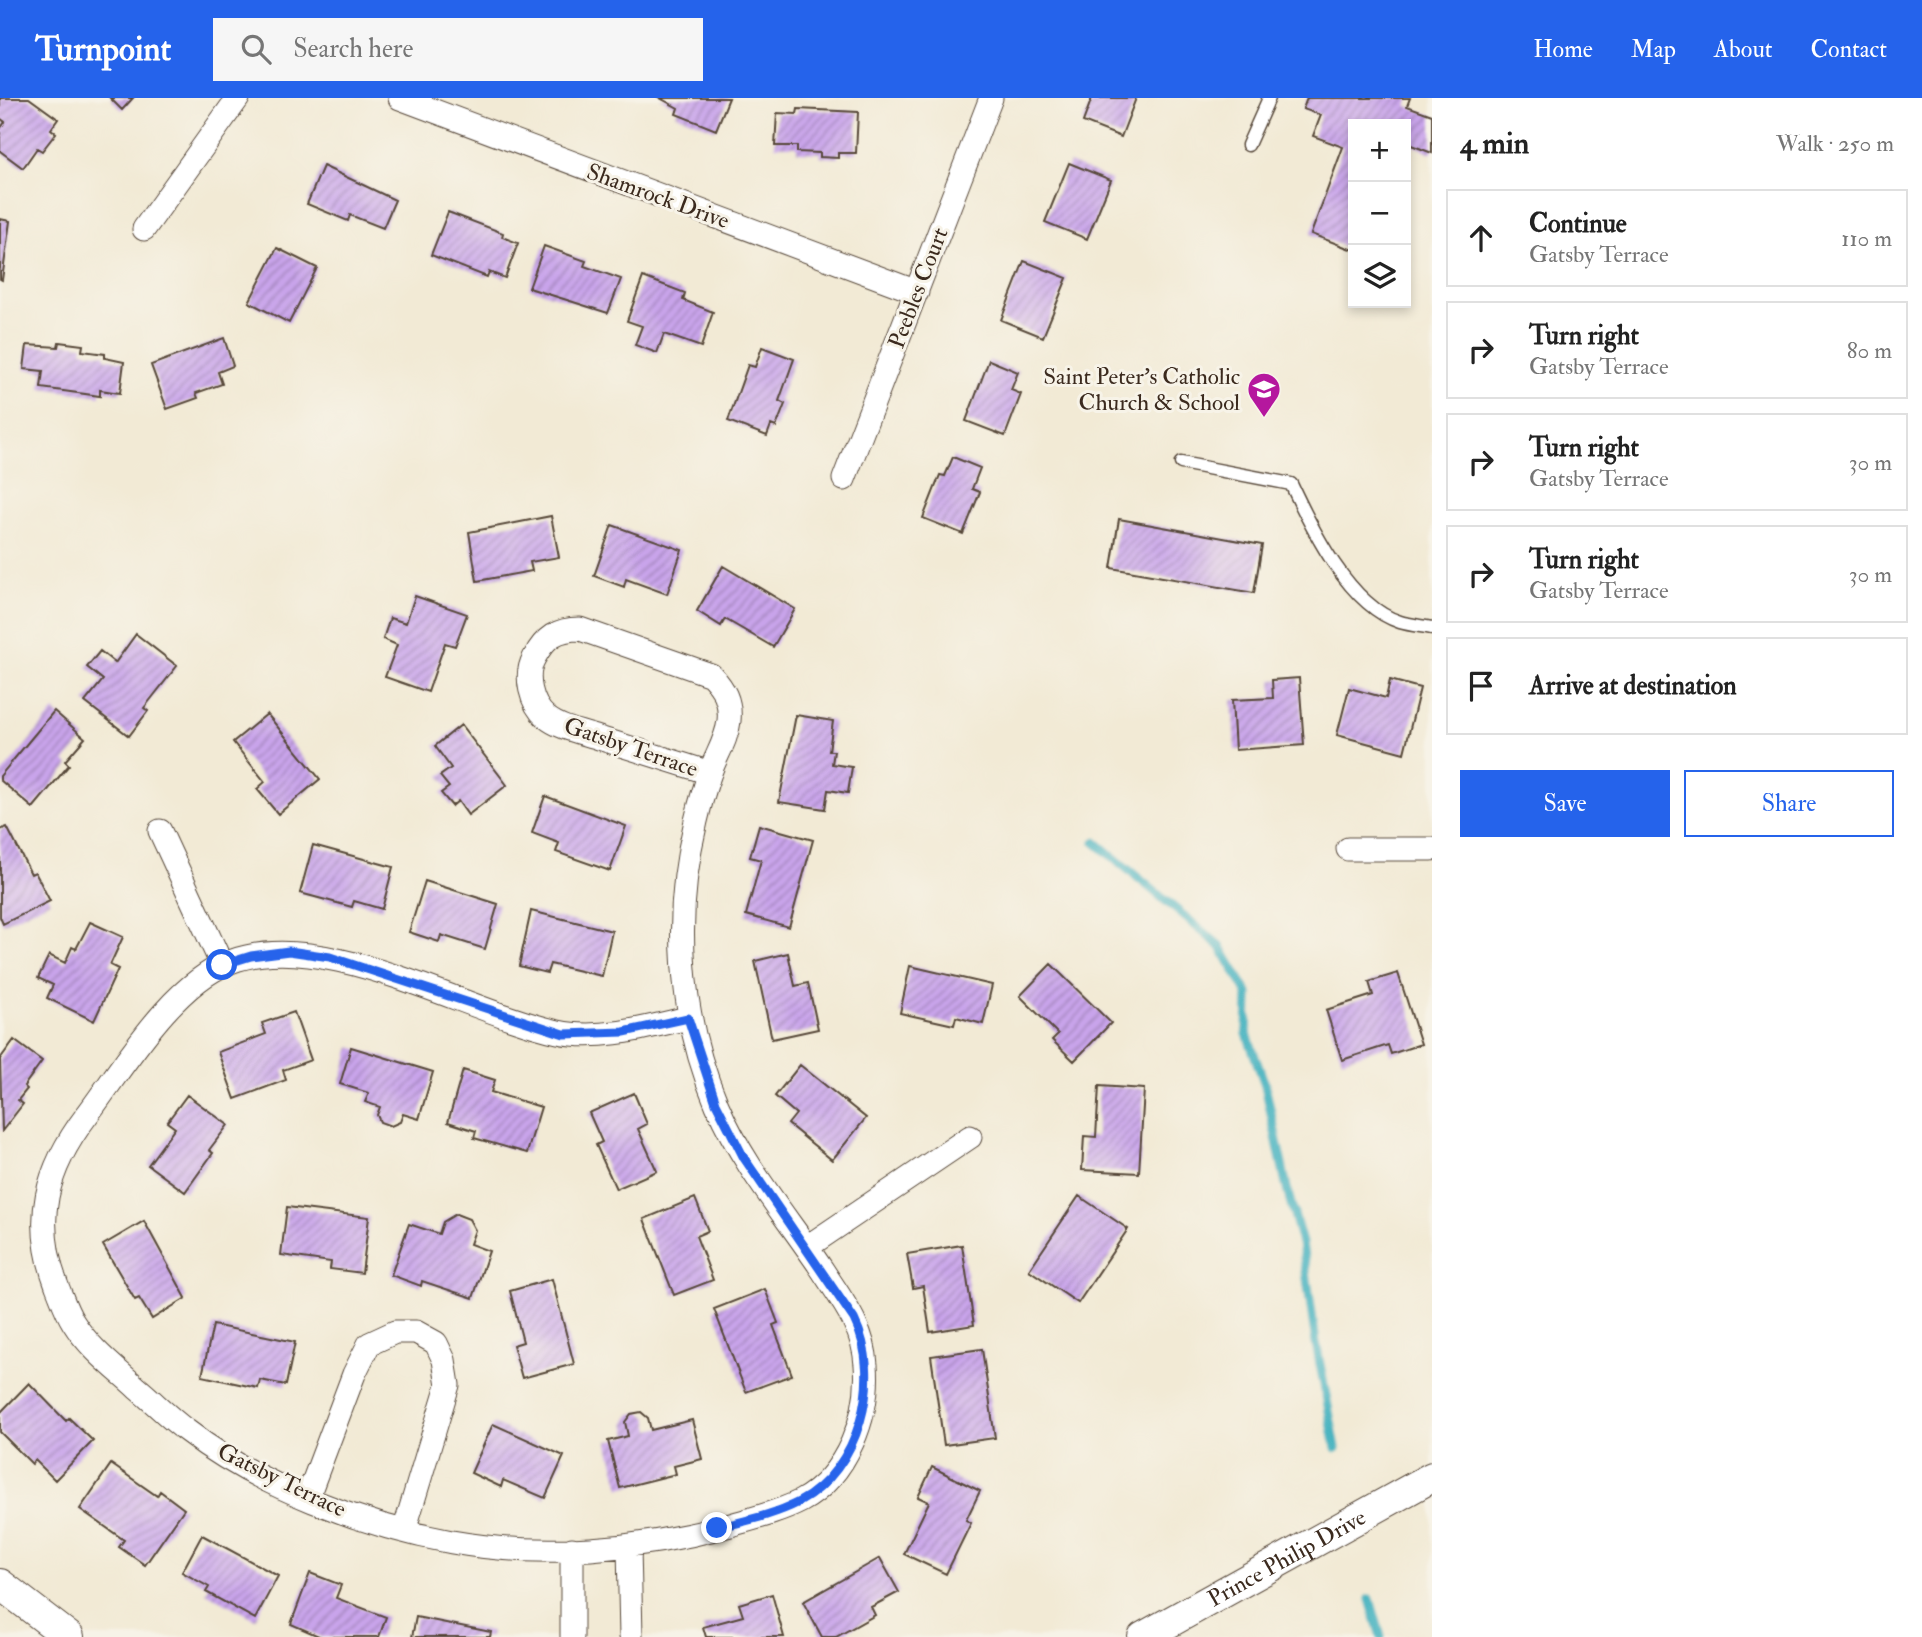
<!DOCTYPE html>
<html lang="en">
<head>
<meta charset="utf-8">
<style>
  :root { --surface:#fff; --page:#f6f6f6; --text:#222; --muted:#767676; --line:#e0e0e0; --accent:#2563eb }
  body { margin:0; font-family:"IM FELL Double Pica",serif; background:var(--page); color:var(--text) }
  .controls { position:absolute; right:21px; top:21px; display:grid; overflow:hidden; border-radius:0px; box-shadow:0 4px 10px #0003 }
  .controls button { width:63px; height:63px; display:grid; place-items:center; padding:0; border:0; border-bottom:2px solid var(--line); background:var(--surface); color:var(--text); font:35px sans-serif }
  .stop { position:absolute; width:21px; height:21px; margin:-16px; border:5px solid #2563eb; border-radius:50%; background:#fff }
  .stop.end { background:#2563eb; border-color:#fff; box-shadow:0 2px 7px #0008 }
  .list { margin:0; padding:0; list-style:none }
  h2 { display:flex; justify-content:space-between; align-items:center; height:91px; margin:0; padding:0 28px; font-size:30px }
  h2 small { font-size:23px; font-weight:400; color:var(--muted) }
  .list li { display:grid; grid-template-columns:46px 1fr auto; gap:21px; align-items:center; box-sizing:border-box; height:98px; margin:0 14px 14px; padding:0 14px; border:2px solid var(--line); border-radius:0px }
  .list b { display:block; font-size:26px; white-space:nowrap }
  .list p { margin:0; font-size:23px; white-space:nowrap; color:var(--muted) }
  .list em { font-size:23px; font-style:normal; color:var(--muted) }
  .actions { display:flex; gap:14px; padding:21px 28px }
  .actions a { flex:1; padding:16px 0; border:2px solid var(--accent); border-radius:0px; text-align:center; font-size:24px; color:var(--accent) }
  .actions .main { background:var(--accent); color:#fff }
  .icon { flex:none; width:38px; height:38px; fill:none; stroke:currentColor; stroke-width:2; stroke-linecap:round; stroke-linejoin:round }
  .map { position:relative; flex:none; width:1432px; height:1539px; overflow:hidden }
  header { display:flex; align-items:center; gap:42px; box-sizing:border-box; height:98px; padding:0 35px; background:var(--accent); color:#fff }
  header strong { font-size:33px }
  nav { display:flex; gap:38px; margin-inline-start:auto; font-size:24px }
  .search { width:490px; height:63px; background:var(--page); display:flex; align-items:center; gap:18px; box-sizing:border-box; padding:0 24px; border-radius:0px; color:var(--muted); font-size:26px }
  main { display:flex }
  aside { flex:1; background:var(--surface) }
  .map>svg:first-child { display:block }
  .lines { fill:none; stroke-linecap:round; stroke-linejoin:round }
  .stream { stroke:#44b2c0; stroke-width:9 }
  .building { fill:url(#building-hatch) }
  .service-casing { stroke:#564739; stroke-width:15 }
  .minor-casing { stroke:#564739; stroke-width:25 }
  .tertiary-casing { stroke:#564739; stroke-width:32 }
  .service { stroke:#fff; stroke-width:12 }
  .minor { stroke:#fff; stroke-width:23 }
  .tertiary { stroke:#fff; stroke-width:30 }
  .route { stroke:#2563eb; stroke-width:9 }
  .labels { text-anchor:middle; dominant-baseline:central; stroke-width:6; stroke-linejoin:round; paint-order:stroke }
  .street-label { font-size:23px; fill:#3b2a1e; stroke:#f7f3e8 }
  .poi-label { font-size:23px; fill:#3b2a1e; stroke:#f7f3e8; text-anchor:end }
</style>
</head>
<body>
<header>
<strong>Turnpoint</strong>
<div class="search"><svg class="icon" aria-label="search" viewBox="0 0 24 24"><circle cx="10" cy="10" r="6"/><path d="M15 15l6 6"/></svg>Search here</div>
<nav><a>Home</a><a>Map</a><a>About</a><a>Contact</a></nav>
</header>
<main>
<div class="map">
<svg width="1432" height="1539" viewBox="0 0 1432 1539">
  <defs>
    <pattern id="building-hatch" width="6" height="6" patternUnits="userSpaceOnUse" patternTransform="scale(1.75)"><rect width="6" height="6" fill="#c9a4eb"/><path d="M-1 1l2-2M0 6l6-6M5 7l2-2" fill="none" stroke="#a486be"/></pattern>
  </defs>
  <rect width="100%" height="100%" fill="#f7f3e8"/>
  <filter id="ink" filterUnits="userSpaceOnUse"><feTurbulence type="fractalNoise" baseFrequency=".0143" numOctaves="2"/><feDisplacementMap in="SourceGraphic" scale="14" xChannelSelector="R" yChannelSelector="G"/><feConvolveMatrix kernelMatrix="1 2 1 2 8 2 1 2 1" color-interpolation-filters="sRGB"/></filter>
  <filter id="wash" filterUnits="userSpaceOnUse"><feTurbulence type="fractalNoise" baseFrequency=".00686" numOctaves="4" result="noise"/><feDisplacementMap in="SourceGraphic" scale="28" xChannelSelector="R" yChannelSelector="G"/><feGaussianBlur stdDeviation="1.57" result="paint"/><feColorMatrix in="noise" values="0 0 0 0 0 0 0 0 0 0 0 0 0 0 0 0 0 1.4 0 .05"/><feComposite in="paint" operator="in"/></filter>
  <g filter="url(#wash)">
    <rect width="100%" height="100%" fill="#f2ead5"/>
    <g class="lines">
      <!-- stream -->
      <path class="stream" d="M1095 744 1220 848 1248 896 1247 936 1265 987 1288 1095 1302 1145 1316 1245 1336 1350
        M1370 1501 1381 1539"/>
    </g>
    <g id="blocks">
      <!-- building -->
      <path class="building" d="M0 0H29L58 21 51 31 56 35 42 53 37 50 23 70 0 53V31L5 24 0 20Z
        M110 0H133L122 12Z
        M660 0H729L716 32 676 16 678 10Z
        M1092 0H1136L1121 39 1083 24Z
        M1307 0H1410L1407 8 1432 17V55L1406 45V26H1353V152L1311 136 1343 49 1313 38 1321 17 1303 11Z
        M798 11 858 14 856 55H838V60L820 59V55L797 54V48H775L777 15 797 16Z
        M1069 65 1111 82 1087 141 1045 124Z
        M323 68 395 102 383 130 350 117 348 123 307 106Z
        M448 114 503 135 502 139 518 145 505 180 489 174 487 179 431 157Z
        M0 121 10 123 2 182 0 181Z
        M544 148 586 163 584 168 621 181 608 215 529 190Z
        M277 150 317 170 289 225 249 204Z
        M1024 163 1067 180 1043 239 1001 222Z
        M643 179 685 195 683 202 713 214 701 249 664 236 657 255 635 247 642 228 627 223Z
        M224 240 233 268 218 274 222 286 196 295 198 300 167 311 151 267Z
        M59 244 83 247 82 253 105 256V260L124 264 120 295 100 292V298L41 290 43 273 24 271 27 247 58 249Z
        M762 249 794 261 779 303 785 306 776 329 771 327 767 338 728 323 748 267 755 269Z
        M989 262 1018 274 1011 292 1021 296 1005 338 966 323Z
        M953 359 980 370 972 391 980 394 963 436 923 420 940 377 945 378Z
        M551 418 559 459 530 464 532 473 477 483 469 434Z
        M1119 421 1262 447 1254 495 1111 470Z
        M612 427 682 452 667 496 626 481 624 489 594 478Z
        M723 468 795 511 773 549 725 521 721 528 697 513Z
        M415 498 467 516 455 548 445 545 428 594 385 579 397 547 383 541 390 520 406 525Z
        M136 536 177 568 144 610 148 613 129 638 85 604 103 582 87 569 100 553 115 565Z
        M1299 580 1304 647 1235 652 1232 602 1273 600 1272 582Z
        M1390 582 1420 590 1404 655 1337 637 1349 590 1386 600Z
        M54 613 85 640 65 663 69 667 33 710 0 682V678Z
        M267 616 320 681 278 716 257 691 265 684 233 644Z
        M796 617 833 623 829 653H834L832 666 852 669 848 695 828 692 825 711 779 704Z
        M461 627 507 687 468 717 458 703 452 708 441 695 449 689 440 678 451 670 435 648Z
        M545 698 626 728 610 773 556 754 559 745 532 735Z
        M759 727 813 742 789 829 746 817 761 762 750 759Z
        M7 729 31 776 35 774 50 803 3 826 0 819V732Z
        M313 747 393 769 382 811 354 803 352 809 300 795Z
        M425 783 498 806 485 851 441 837 439 844 409 834Z
        M531 813 612 833 602 878 550 866 547 875 519 868Z
        M90 824 123 839 110 867 118 871 94 923 47 900 53 887 38 880 49 857 65 865 72 849 76 851Z
        M788 855 795 888 808 885 818 931 772 941 755 863Z
        M1051 866 1111 925 1074 963 1052 942 1058 936 1020 898Z
        M910 868 992 887 983 926 956 919 954 927 900 915Z
        M1398 875 1421 946 1391 956 1388 947 1342 962 1326 912 1373 897 1369 884Z
        M294 914 311 962 283 972 286 982 235 1001 218 954 266 936 262 925Z
        M14 942 42 963 24 988 27 991 18 1002 23 1006 2 1033 0 961Z
        M351 949 433 974 419 1021 403 1016 400 1024 391 1028 380 1024 377 1017 380 1009 365 1004 369 995 340 986Z
        M800 967 866 1020 832 1062 788 1026 796 1016 775 998Z
        M463 972 495 982 491 994 541 1009 527 1055 474 1040 476 1033 448 1024Z
        M1099 988 1144 991 1139 1075 1082 1072 1084 1038 1096 1039Z
        M634 995 647 1026 638 1031 657 1073 616 1091 596 1047 602 1044 589 1015Z
        M187 997 228 1027 209 1052 213 1055 185 1094 148 1067 175 1030 167 1024Z
        M1079 1098 1128 1131 1078 1205 1029 1172Z
        M695 1100 708 1133 696 1138 713 1182 674 1197 644 1121Z
        M287 1109 369 1119 362 1175 330 1171 331 1164 281 1157Z
        M456 1116 469 1121 475 1132 470 1146 489 1153 473 1200 422 1183 421 1188 391 1177 409 1126 439 1136 443 1124Z
        M144 1123 186 1200 152 1221 139 1200 135 1202 103 1147Z
        M962 1147 974 1227 930 1234 923 1188 913 1190 907 1156Z
        M552 1181 574 1266 522 1280 513 1247 523 1244 510 1193Z
        M765 1191 778 1225 773 1227 792 1277 746 1294 714 1211Z
        M213 1227 295 1244 286 1287 260 1282 258 1290 202 1278Z
        M982 1251 995 1340 944 1347 931 1258Z
        M29 1285 66 1323 69 1320 93 1343 55 1382 35 1362 32 1366 0 1334V1315Z
        M641 1314 648 1320 651 1332 692 1322 702 1361 674 1368 676 1376 620 1390 608 1343 628 1338 625 1324 631 1316Z
        M493 1326 564 1358 545 1400 503 1382 501 1389 471 1375Z
        M111 1366 157 1398 160 1393 184 1411 145 1467 119 1449 124 1442 80 1411Z
        M932 1369 980 1393 966 1422 971 1425 946 1476 904 1456 929 1404 918 1399Z
        M202 1437 278 1478 255 1521 206 1494 209 1489 182 1474Z
        M880 1460 899 1494 871 1509 875 1517 836 1539H822L803 1504Z
        M310 1475 341 1487 336 1500 386 1519 379 1539H321L291 1526Z
        M772 1496 784 1539H706L703 1529 743 1518 739 1506Z
        M416 1519 491 1534 490 1539H412Z"/>
    </g>
  </g>
  <g filter="url(#ink)">
    <use href="#blocks" fill-opacity="0" stroke="#564739" stroke-width="2"/>
    <g class="lines">
      <defs>
        <path id="service" d="M1248 47 1269 0
          M1181 365 1291 386C1312 431 1349 508 1400 524 1410 527 1422 528 1432 530"/>
        <path id="minor" d="M400 0 917 194
          M144 131 238 0
          M844 381 991 0
          M160 733 222 867
          M1348 751H1432
          M688 920C648 929 600 943 558 934 463 913 323 828 230 864 171 887 124 968 87 1017 46 1071 32 1122 57 1188 62 1200 66 1213 73 1224 89 1250 114 1269 137 1290 154 1304 169 1320 187 1333 258 1388 364 1428 452 1444 543 1460 639 1452 727 1428 751 1421 778 1415 801 1403 847 1378 870 1317 866 1267 864 1230 843 1204 823 1173 787 1119 743 1068 717 1007 679 918 673 817 696 723 700 706 705 688 711 672 717 656 727 641 729 623 731 603 724 591 711 577L580 531C557 531 545 539 534 560 524 578 531 606 546 619 560 631 585 635 602 641 638 652 674 664 710 675
          M807 1149 970 1039
          M308 1398 354 1276 369 1246 395 1234H416L436 1245 444 1262 448 1287 404 1433
          M629 1449 631 1539
          M572 1451V1539"/>
        <g id="tertiary">
          <path d="M0 1486 69 1539"/>
          <path id="s1" d="M1143 1539 1432 1379"/>
        </g>
      </defs>
      <!-- service casing -->
      <use href="#service" class="service-casing"/>
      <!-- minor casing -->
      <use href="#minor" class="minor-casing"/>
      <!-- tertiary casing -->
      <use href="#tertiary" class="tertiary-casing"/>
      <!-- service -->
      <use href="#service" class="service"/>
      <!-- minor -->
      <use href="#minor" class="minor"/>
      <!-- tertiary -->
      <use href="#tertiary" class="tertiary"/>
    </g>
  </g>
  <g class="lines" filter="url(#ink)">
    <!-- route -->
    <path class="route" d="M222 867 251 858 289 853 330 859 564 936 624 934 688 920 716 1005 744 1060 854 1221C884 1281 859 1372 799 1404 774 1417 744 1423 717 1430"/>
  </g>
  <!-- icons -->
  <defs>
    <symbol id="school-pin" viewBox="-11 -11 22 30"><path d="M0 17L-7.5 6A9.5 9.5 0 1 1 7.5 6Z" fill="#b5179e" stroke="#f7f3e8"/><path d="M0-5L7-2L0 1L-7-2ZM-4 1L0 2.5L4 1V4Q0 6-4 4Z" fill="#fff"/></symbol>
  </defs>
  <g fill-rule="evenodd">
    <use href="#school-pin" x="1245" y="272" width="38" height="52"/>
  </g>
  <g class="labels">
    <!-- street labels -->
    <g class="street-label">
      <text transform="translate(658 98) rotate(20)">Shamrock Drive</text>
      <text transform="translate(918 190) rotate(-69)">Peebles Court</text>
      <text transform="translate(631 649) rotate(19)">Gatsby Terrace</text>
      <text transform="translate(282 1382) rotate(26)">Gatsby Terrace</text>
      <text stroke="none"><textPath href="#s1" startOffset="164">Prince Philip Drive</textPath></text>
    </g>
    <!-- poi labels -->
    <g class="poi-label">
      <text x="1240" y="278">Saint Peter's Catholic<tspan x="1240" dy="26">Church &amp; School</tspan></text>
    </g>
  </g>
</svg>
<div class="controls">
<button>+</button>
<button>−</button>
<button><svg class="icon" aria-label="layers" viewBox="0 0 24 24"><path d="M12 4l9 5-9 5-9-5zM3 14l9 5 9-5"/></svg></button>
</div>
<div class="stop" style="left:222px;top:867px"></div>
<div class="stop end" style="left:717px;top:1430px"></div>
</div>
<aside>
<h2>4 min<small>Walk · 250 m</small></h2>
<ul class="list">
<li><svg class="icon" aria-label="ahead" viewBox="0 0 24 24"><path d="M12 20V5M6 11l6-6 6 6"/></svg><div><b>Continue</b><p>Gatsby Terrace</p></div><em>110 m</em></li>
<li><svg class="icon" aria-label="right" viewBox="0 0 24 24"><path d="M7 20v-9h11M14 6l5 5-5 5"/></svg><div><b>Turn right</b><p>Gatsby Terrace</p></div><em>80 m</em></li>
<li><svg class="icon" aria-label="right" viewBox="0 0 24 24"><path d="M7 20v-9h11M14 6l5 5-5 5"/></svg><div><b>Turn right</b><p>Gatsby Terrace</p></div><em>30 m</em></li>
<li><svg class="icon" aria-label="right" viewBox="0 0 24 24"><path d="M7 20v-9h11M14 6l5 5-5 5"/></svg><div><b>Turn right</b><p>Gatsby Terrace</p></div><em>30 m</em></li>
<li><svg class="icon" aria-label="arrive" viewBox="0 0 24 24"><path d="M6 21V4h12l-3 4 3 4H6"/></svg><div><b>Arrive at destination</b></div></li>
</ul>
<div class="actions"><a class="main">Save</a><a>Share</a></div>
</aside>
</main>
</body>
</html>
